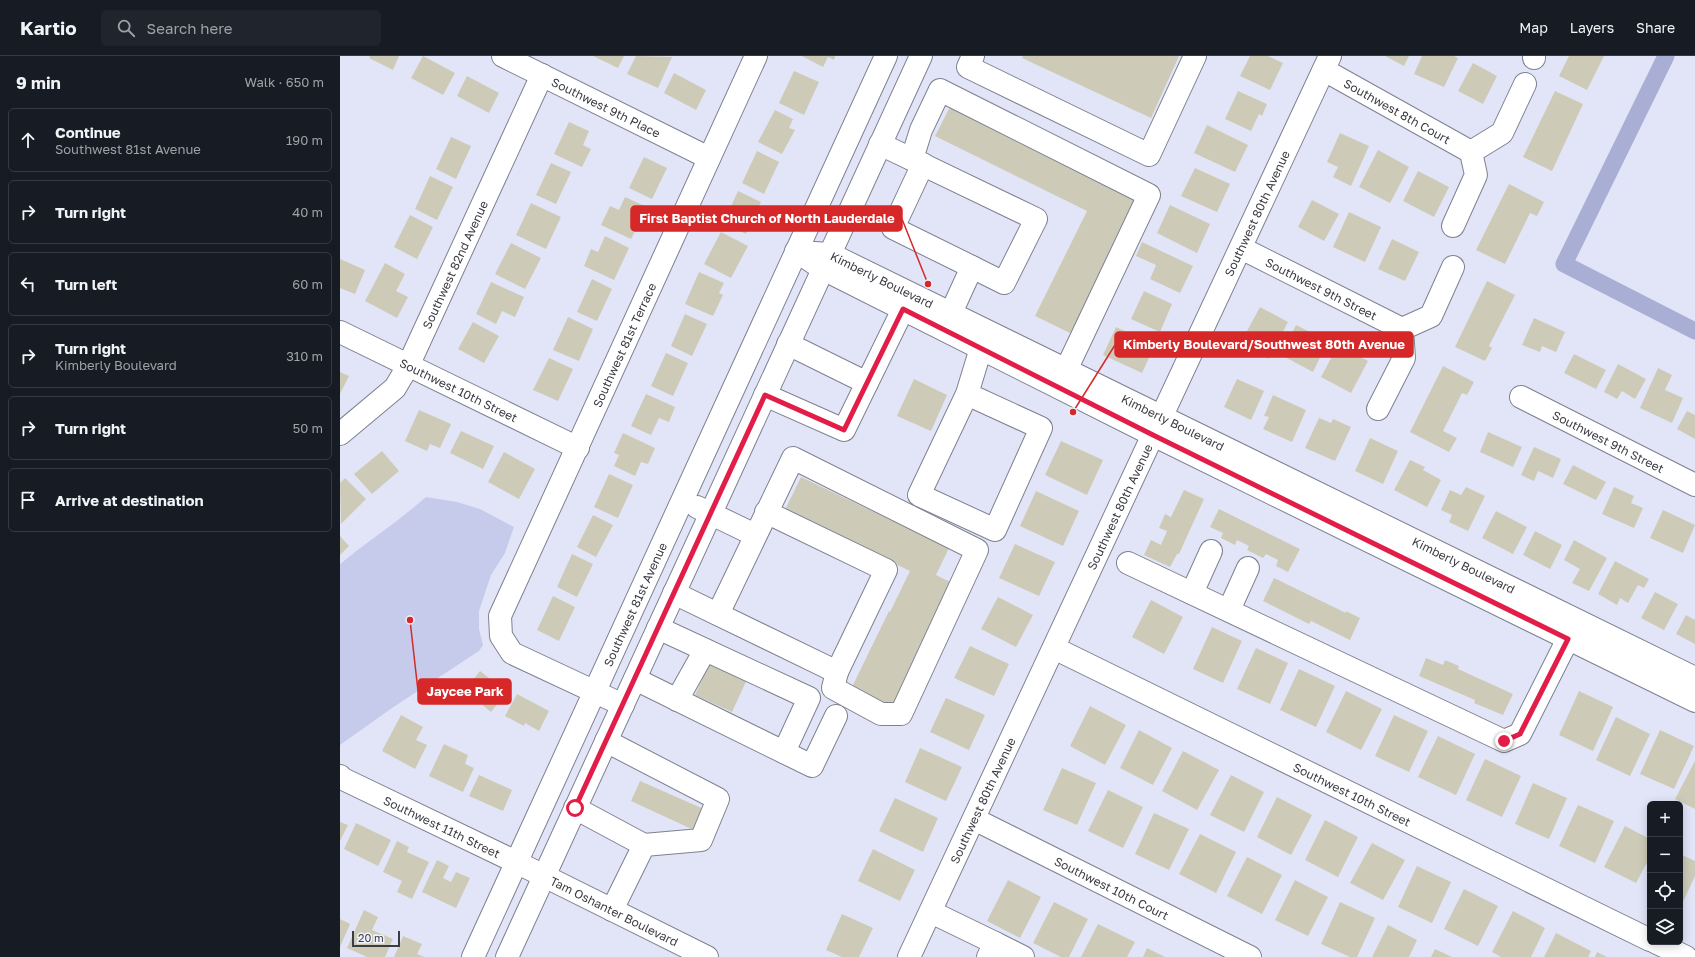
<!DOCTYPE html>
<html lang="en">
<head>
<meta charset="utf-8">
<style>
  :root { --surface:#171b24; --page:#20242c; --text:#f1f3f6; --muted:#9ea1a6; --line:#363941 }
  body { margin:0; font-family:"Golos Text",sans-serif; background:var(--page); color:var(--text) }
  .controls { position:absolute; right:12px; bottom:12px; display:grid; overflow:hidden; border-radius:6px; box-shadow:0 2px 10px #0003 }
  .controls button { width:36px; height:36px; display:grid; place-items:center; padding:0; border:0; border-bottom:1px solid var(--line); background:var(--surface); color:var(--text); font:20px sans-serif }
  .scale { position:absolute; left:12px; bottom:10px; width:48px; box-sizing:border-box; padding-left:4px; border:2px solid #3b3c43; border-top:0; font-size:11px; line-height:14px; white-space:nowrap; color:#3b3c43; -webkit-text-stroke:3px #f1f3fe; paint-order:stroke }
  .stop { position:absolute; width:12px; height:12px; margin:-9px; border:3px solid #e11d48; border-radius:50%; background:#fff }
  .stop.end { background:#e11d48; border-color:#fff; box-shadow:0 1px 4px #0008 }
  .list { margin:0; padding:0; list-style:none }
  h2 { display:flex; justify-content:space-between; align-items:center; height:52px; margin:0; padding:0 16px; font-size:17px }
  h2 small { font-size:13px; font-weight:400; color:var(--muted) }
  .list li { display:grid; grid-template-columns:26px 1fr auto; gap:12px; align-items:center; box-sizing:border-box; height:64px; margin:0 8px 8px; padding:0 8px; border:1px solid var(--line); border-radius:6px }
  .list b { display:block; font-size:15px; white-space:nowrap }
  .list p { margin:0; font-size:13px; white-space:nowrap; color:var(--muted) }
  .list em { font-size:13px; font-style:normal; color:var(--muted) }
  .icon { flex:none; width:22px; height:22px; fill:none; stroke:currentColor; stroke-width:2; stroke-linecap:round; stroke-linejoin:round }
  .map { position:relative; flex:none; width:1355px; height:901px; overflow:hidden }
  header { display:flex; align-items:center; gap:24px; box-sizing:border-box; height:56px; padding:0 20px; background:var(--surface); border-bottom:1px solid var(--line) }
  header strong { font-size:19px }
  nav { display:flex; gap:22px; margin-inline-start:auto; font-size:14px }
  .search { width:280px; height:36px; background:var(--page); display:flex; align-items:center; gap:10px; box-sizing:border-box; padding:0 14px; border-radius:6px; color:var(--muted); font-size:15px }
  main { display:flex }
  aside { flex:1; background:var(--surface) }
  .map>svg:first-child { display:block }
  .green { fill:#c6cbeb }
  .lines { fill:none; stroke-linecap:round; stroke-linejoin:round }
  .canal { stroke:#a9aed5; stroke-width:17 }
  .building { fill:#cdcbb8 }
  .minor-casing { stroke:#7e8191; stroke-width:24 }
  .minor { stroke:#fff; stroke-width:22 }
  .route { stroke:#e11d48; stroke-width:5 }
  .labels { text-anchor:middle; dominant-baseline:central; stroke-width:4; stroke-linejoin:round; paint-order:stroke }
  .street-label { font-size:12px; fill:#3b3c43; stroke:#f1f3fe }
  .leader { fill:none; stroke:#d62828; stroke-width:1.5 }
  .callout-dot { fill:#d62828; stroke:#f1f3fe; stroke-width:1.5 }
  .callout { fill:#d62828; stroke:#d62828; stroke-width:1.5 }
  .callout-label { font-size:13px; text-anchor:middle; font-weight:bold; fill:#fff }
</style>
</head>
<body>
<header>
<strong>Kartio</strong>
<div class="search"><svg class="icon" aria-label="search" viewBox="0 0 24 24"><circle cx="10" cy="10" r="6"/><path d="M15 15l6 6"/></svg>Search here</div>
<nav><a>Map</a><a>Layers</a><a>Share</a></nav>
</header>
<main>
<aside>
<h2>9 min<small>Walk · 650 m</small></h2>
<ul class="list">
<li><svg class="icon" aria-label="ahead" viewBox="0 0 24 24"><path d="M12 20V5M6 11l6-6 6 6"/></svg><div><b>Continue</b><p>Southwest 81st Avenue</p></div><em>190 m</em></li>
<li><svg class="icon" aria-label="right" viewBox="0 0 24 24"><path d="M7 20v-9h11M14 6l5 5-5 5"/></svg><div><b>Turn right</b></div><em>40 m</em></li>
<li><svg class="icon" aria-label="left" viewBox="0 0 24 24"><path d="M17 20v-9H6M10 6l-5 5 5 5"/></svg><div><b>Turn left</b></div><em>60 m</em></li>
<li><svg class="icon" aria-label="right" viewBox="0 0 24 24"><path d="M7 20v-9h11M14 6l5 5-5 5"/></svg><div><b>Turn right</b><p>Kimberly Boulevard</p></div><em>310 m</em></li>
<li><svg class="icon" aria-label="right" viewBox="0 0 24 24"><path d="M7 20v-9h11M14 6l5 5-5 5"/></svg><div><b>Turn right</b></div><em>50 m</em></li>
<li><svg class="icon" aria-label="arrive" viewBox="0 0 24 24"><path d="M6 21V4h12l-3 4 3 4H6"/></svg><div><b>Arrive at destination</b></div></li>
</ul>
</aside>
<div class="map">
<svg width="1355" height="901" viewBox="0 0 1355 901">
  <rect width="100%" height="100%" fill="#e2e5f7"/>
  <!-- green -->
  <path class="green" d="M86 441 117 446 140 453 174 471 165 497 151 519 139 555V573L143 589 139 595 52 652 0 689V508C28 485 59 465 86 441Z"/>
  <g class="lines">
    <!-- canal -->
    <path class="canal" d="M1326 0 1224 208 1355 275"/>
  </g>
  <!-- building -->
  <path class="building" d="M30 0H59L53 14 29 2Z
    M83 0 115 17 103 39 71 22Z
    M253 0H284L278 12Z
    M296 0 332 1 318 32 287 18Z
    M462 0H495L494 4 488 1 483 11Z
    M683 0H839L811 62 682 2Z
    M910 0H928L943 7 930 34 900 20Z
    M1045 0H1069L1064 10Z
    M1082 0H1114L1118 2 1104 31 1074 18Z
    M1229 0H1264L1247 34 1219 20Z
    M1133 7 1157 20 1143 48 1118 35Z
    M454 15 479 26 464 59 439 47Z
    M334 17 366 34 356 54 324 37Z
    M127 20 159 37 149 57 117 40Z
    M898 35 927 48 922 60 919 58 911 75 885 63Z
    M1215 35 1243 48 1212 115 1183 101Z
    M610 51 800 145 734 279 695 260 747 155 595 80Z
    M435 54 453 63 449 72 455 74 442 98 418 86Z
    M229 66 249 75 243 89 251 93 242 111 214 98Z
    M867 69 908 89 895 116 854 97Z
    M1000 77 1029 90 1011 130 993 121 998 111 987 106Z
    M111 81 131 90 116 123 96 113Z
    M1038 94 1069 111 1050 147 1019 131Z
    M417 95 439 106 424 138 402 127Z
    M304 101 327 112 312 143 289 132Z
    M211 107 231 116 216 148 196 139Z
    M855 112 890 128 877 156 841 140Z
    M1078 115 1109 131 1094 161 1063 145Z
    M90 120 113 131 97 164 75 153Z
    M1169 128 1204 146 1197 160 1190 157 1165 208 1136 194Z
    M398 135 421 146 406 178 383 168Z
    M285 141 307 151 291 183 261 169 270 150 279 154Z
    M972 144 999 158 984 185 958 171Z
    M191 147 221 161 206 193 176 179Z
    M830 149 870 168 857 197 817 177Z
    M1009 156 1041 171 1025 206 993 191Z
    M70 159 93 171 77 203 54 191Z
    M381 176 408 190 391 222 364 208Z
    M265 180 289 192 274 224 244 210 251 193 258 196Z
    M1052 183 1079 196 1065 225 1038 213Z
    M802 186 853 210 840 237 810 223 816 209 796 200Z
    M171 187 201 202 185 233 155 218Z
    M0 203 25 214 15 238 0 232Z
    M45 207 65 218 56 235 68 241 57 262 25 245Z
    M359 216 384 227 379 237 383 239 373 260 345 248Z
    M252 223 272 233 257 265 237 256Z
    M1147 225 1175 239 1149 290 1152 292 1145 305 1115 291Z
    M151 226 184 241 175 261 162 255 156 268 136 258Z
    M804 235 832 248 820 276 791 263Z
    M920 251 948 266 929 303 900 288Z
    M345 258 367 268 352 300 331 290Z
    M228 261 253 273 239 305 213 294Z
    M1194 262 1225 276 1216 296 1202 290 1200 296 1182 289Z
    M133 266 159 280 144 307 118 293Z
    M956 269 988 285 973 316 941 299Z
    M776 271 815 289 802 317 763 299Z
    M998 289 1028 305 1011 337 981 321Z
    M326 297 348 307 333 340 311 330Z
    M1234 298 1266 314 1256 333 1224 317Z
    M209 302 233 313 218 345 193 334Z
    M1278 308 1306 323 1295 343 1282 335 1277 343 1264 336Z
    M1103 310 1134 326 1127 339 1122 337 1103 375 1117 382 1109 396 1070 376Z
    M1318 312 1332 319 1325 334 1343 342 1332 367 1300 352Z
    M0 316 9 320 0 338Z
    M574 323 607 339 591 375 557 360Z
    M897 323 924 335 911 364 884 351Z
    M306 338 335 351 329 366 319 362 311 379 291 370Z
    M933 339 966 354 952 386 923 373 929 361 924 360Z
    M79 354 111 368 100 392 90 388 87 395 65 385Z
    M1347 355 1355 359V383L1337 373Z
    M979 362 991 367 993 363 1011 371 995 405 965 392Z
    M121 375 154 390 143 413 110 397Z
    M1148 376 1182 391 1173 411 1140 396Z
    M283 377 315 392 308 408 301 406 295 420 274 410 279 399 274 397Z
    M1030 382 1058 395 1043 428 1015 415Z
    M721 385 763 404 747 439 705 419Z
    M1194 391 1221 403 1213 422 1198 415 1194 425 1181 419Z
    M42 395 59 415 32 438 14 418Z
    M164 396 195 413 179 443 148 426Z
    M1070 404 1085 411 1083 414 1101 424 1087 451 1054 434Z
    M1233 409 1266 426 1256 444 1223 428Z
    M269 418 293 429 278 462 254 451Z
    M461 421 609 492 596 519 616 529 556 652 512 631 549 555 550 556 570 515 445 454Z
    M5 422 26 443 1 468 0 427Z
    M1126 431 1145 440 1128 475 1109 466 1112 459 1101 454 1110 434 1121 439Z
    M1274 431 1294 440 1291 447 1303 452 1294 472 1262 458Z
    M844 434 864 443 839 498H837L830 511 804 499 811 484 821 489 827 475 819 472 825 458 831 461Z
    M696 435 739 455 723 490 680 470Z
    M879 453 960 493 948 516 936 510 938 504 926 498 923 502 907 494 909 490 897 484 895 489 881 482 883 477 870 471Z
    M1323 454 1355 469 1343 497 1310 482Z
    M1156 455 1187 471 1173 498 1142 482Z
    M253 459 273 469 256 501 237 491Z
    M1195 475 1222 489 1210 513 1183 499Z
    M0 480 9 490 0 499Z
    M1234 484 1267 502 1249 535 1232 527 1240 513 1224 504Z
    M675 488 715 506 699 540 659 522Z
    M232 498 253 508 237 541 217 531Z
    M1275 505 1309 523 1304 532 1298 529 1288 547 1280 542 1277 549 1258 538Z
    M934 522 1006 557V555L1020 562 1010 584 971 565 969 568 923 545Z
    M1315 536 1338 548 1324 574 1301 562Z
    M213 540 235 551 219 585 197 574Z
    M658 541 693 559 676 591 641 573Z
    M811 544 843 561 824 598 792 581Z
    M1346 559 1355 564V588L1336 578Z
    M872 571 902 585 883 627 853 613Z
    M630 590 669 608 654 640 614 622Z
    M916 592 948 607 930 648 897 633Z
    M372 602 409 619 392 656 355 639Z
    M1086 602 1103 609 1105 604 1119 610 1118 613 1173 638 1163 659 1134 647 1135 644 1079 620Z
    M959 613 995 630 976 671 940 654Z
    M140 615 167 636 151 656 125 634Z
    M1006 635 1042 653 1021 694 986 676Z
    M1239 635 1273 651 1253 695 1219 679Z
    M177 638 209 655 199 675 185 667 184 670 165 660Z
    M606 642 645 659 629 694 590 676Z
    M750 650 786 669 765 709 730 690Z
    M61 659 83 671 76 684 87 689 75 713 42 695Z
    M1054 659 1088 675 1069 716 1035 700Z
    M1276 661 1310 678 1290 720 1256 704Z
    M799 674 832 692 813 729 780 712Z
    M1320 674 1354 690 1334 733 1300 718Z
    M1098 680 1135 698 1116 739 1078 721Z
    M104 688 128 699 125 708 134 712 123 736 89 720Z
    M580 692 622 711 606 745 565 726Z
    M843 695 879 714 857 754 822 735Z
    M1145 703 1181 720 1162 761 1126 744Z
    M1355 705V753L1335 743Z
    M722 712 756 727 737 769 703 754Z
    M139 719 172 734 163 755 129 740Z
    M891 719 924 736 904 776 870 759Z
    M300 725 366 754 356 775 291 745Z
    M1193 727 1227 742 1209 783 1175 768Z
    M768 734 803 751 783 792 748 775Z
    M937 741 972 759 951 799 917 781Z
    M555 742 598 762 583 796 539 775Z
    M1238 749 1274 765 1255 807 1219 790Z
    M814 757 849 773 829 814 795 798Z
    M985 764 1018 781 998 821 965 804Z
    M0 766 8 769 0 785Z
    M16 767 51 784 38 810 4 793Z
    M1285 770 1310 783V801L1296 827 1264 811Z
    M860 778 896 796 876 837 839 818Z
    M57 785 69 791 67 796 89 806 72 843 57 836 62 825 43 816Z
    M1032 787 1065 804 1043 844 1010 827Z
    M533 793 575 814 560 845 518 825Z
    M1340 798 1355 805V820L1342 848 1340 847Z
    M907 801 942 819 922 858 887 840Z
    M97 804 109 810 103 822 111 826 116 816 130 822 116 852 82 836Z
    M1077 810 1111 826 1092 867 1058 851Z
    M668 824 701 841 680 882 647 865Z
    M955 824 988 841 968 880 935 864Z
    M1124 833 1158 850 1138 890 1104 873Z
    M714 846 748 863 729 901H721L693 887Z
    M1000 846 1035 862 1017 901H1010L981 888Z
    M24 854 38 861 32 874 53 883 45 901H27L7 892Z
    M1173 855 1205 872 1191 901H1161L1152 896Z
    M502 858 533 872 519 901H502L486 894Z
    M0 863 10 868 0 891Z
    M758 868 795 886 787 901H741Z
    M1048 869 1077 884 1069 901H1032Z
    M1216 877 1251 895 1248 901H1204Z
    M63 880 82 888 77 898 84 901H54Z
    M807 892 825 901H803Z
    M1095 893 1112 901H1091Z
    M1257 896 1267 901H1255Z"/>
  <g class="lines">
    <defs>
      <g id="minor">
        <path id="s1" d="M163 0 369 102"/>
        <path d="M633 0 628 11 809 99 855 0"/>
        <path d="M1194 2V0"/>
        <path id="s2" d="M984 14 1131 96"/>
        <path d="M540 88 696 163 664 227 632 211 605 270"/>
        <path d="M1131 96 1162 77 1185 28"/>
        <path d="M572 103 581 74 600 34 809 139 726 314"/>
        <path d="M583 108 553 172 632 211"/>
        <path d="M1113 170 1136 119 1131 96"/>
        <path id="s3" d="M901 192 1062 273"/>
        <path d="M456 195 483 213 813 379 1355 645"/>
        <path id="s4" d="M459 196 490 198 1355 622"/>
        <path d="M1062 273 1091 260 1113 211"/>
        <path id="s5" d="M0 276 238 392"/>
        <path d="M448 288 527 327"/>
        <path d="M627 338 701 372 655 474 579 439 627 338 645 279"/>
        <path d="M425 339 504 374 570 239"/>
        <path id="s6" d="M1181 341 1355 429"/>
        <path d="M1038 353 1064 302 1062 273"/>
        <path id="s7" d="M0 378 55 332 68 310 202 19"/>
        <path d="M357 451 415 479"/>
        <path d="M788 507 1164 685 1180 678 1234 571"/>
        <path d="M334 537 497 616 546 514 426 456"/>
        <path d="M852 537 871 495"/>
        <path d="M889 554 908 512"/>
        <path d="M378 558 453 402 637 494 561 658H541L493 632 497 616"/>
        <path d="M318 572 469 642 444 696"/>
        <path id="s8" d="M714 592 1310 884"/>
        <path d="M295 623 472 710 496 660"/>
        <path d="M337 644 365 594"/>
        <path id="s9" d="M283 649 172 597 161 580 160 560 416 0"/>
        <path d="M266 685 378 743 361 784 304 789 272 854"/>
        <path id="s10" d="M0 720 3 723 176 806 367 901"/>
        <path d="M235 752 304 789"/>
        <path id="s11" d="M634 763 910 901"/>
        <path d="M591 856 655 887 648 901"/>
        <path d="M1315 886 1346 901"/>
        <path d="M655 887 683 901"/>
        <path id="s12" d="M133 901 546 0"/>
        <path d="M167 901 581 0"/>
        <path id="s13" d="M569 901 990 0"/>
      </g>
    </defs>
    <!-- minor casing -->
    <use href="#minor" class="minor-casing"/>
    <!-- minor -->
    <use href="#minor" class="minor"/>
  </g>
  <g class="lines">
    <!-- route -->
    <path class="route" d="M235 752 425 339 504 374 563 253 813 379 1228 583 1180 678 1164 685"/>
  </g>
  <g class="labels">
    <!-- street labels -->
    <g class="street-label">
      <text stroke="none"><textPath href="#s1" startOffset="115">Southwest 9th Place</textPath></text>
      <text stroke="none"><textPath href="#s2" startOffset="84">Southwest 8th Court</textPath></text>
      <text stroke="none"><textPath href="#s13" startOffset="821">Southwest 80th Avenue</textPath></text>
      <text stroke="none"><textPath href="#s7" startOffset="209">Southwest 82nd Avenue</textPath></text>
      <text stroke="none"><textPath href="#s4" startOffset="89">Kimberly Boulevard</textPath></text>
      <text stroke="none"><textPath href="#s3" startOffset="90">Southwest 9th Street</textPath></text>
      <text stroke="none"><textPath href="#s9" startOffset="461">Southwest 81st Terrace</textPath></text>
      <text stroke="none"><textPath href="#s5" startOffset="132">Southwest 10th Street</textPath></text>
      <text stroke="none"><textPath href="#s4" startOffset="413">Kimberly Boulevard</textPath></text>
      <text stroke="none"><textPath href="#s6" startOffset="98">Southwest 9th Street</textPath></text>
      <text stroke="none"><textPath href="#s13" startOffset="497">Southwest 80th Avenue</textPath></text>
      <text stroke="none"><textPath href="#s4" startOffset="737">Kimberly Boulevard</textPath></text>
      <text stroke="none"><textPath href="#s12" startOffset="388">Southwest 81st Avenue</textPath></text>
      <text stroke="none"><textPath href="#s8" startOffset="332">Southwest 10th Street</textPath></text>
      <text stroke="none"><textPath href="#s13" startOffset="173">Southwest 80th Avenue</textPath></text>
      <text stroke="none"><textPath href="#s10" startOffset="114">Southwest 11th Street</textPath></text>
      <text stroke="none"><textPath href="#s11" startOffset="154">Southwest 10th Court</textPath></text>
      <text stroke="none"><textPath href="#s10" startOffset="306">Tam Oshanter Boulevard</textPath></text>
    </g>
  </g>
  <!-- callouts -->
  <path class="leader" d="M588 228L562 163M733 356L775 289M70 564L78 635"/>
  <g class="callout-dot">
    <circle cx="588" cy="228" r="4"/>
    <circle cx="733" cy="356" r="4"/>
    <circle cx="70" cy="564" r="4"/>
  </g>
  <g class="callout">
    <rect x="291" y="150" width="271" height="25" rx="4"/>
    <rect x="775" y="276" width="298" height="25" rx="4"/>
    <rect x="78" y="623" width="93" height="25" rx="4"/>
  </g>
  <g class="callout-label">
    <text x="427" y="167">First Baptist Church of North Lauderdale</text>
    <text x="924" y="293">Kimberly Boulevard/Southwest 80th Avenue</text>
    <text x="125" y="640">Jaycee Park</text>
  </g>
</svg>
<div class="controls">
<button>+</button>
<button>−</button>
<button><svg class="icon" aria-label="locate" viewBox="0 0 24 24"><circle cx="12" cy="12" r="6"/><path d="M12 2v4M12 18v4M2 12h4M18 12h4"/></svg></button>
<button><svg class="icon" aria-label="layers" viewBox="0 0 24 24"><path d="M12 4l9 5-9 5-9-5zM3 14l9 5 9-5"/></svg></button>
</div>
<div class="scale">20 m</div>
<div class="stop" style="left:235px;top:752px"></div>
<div class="stop end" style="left:1164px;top:685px"></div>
</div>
</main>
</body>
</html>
